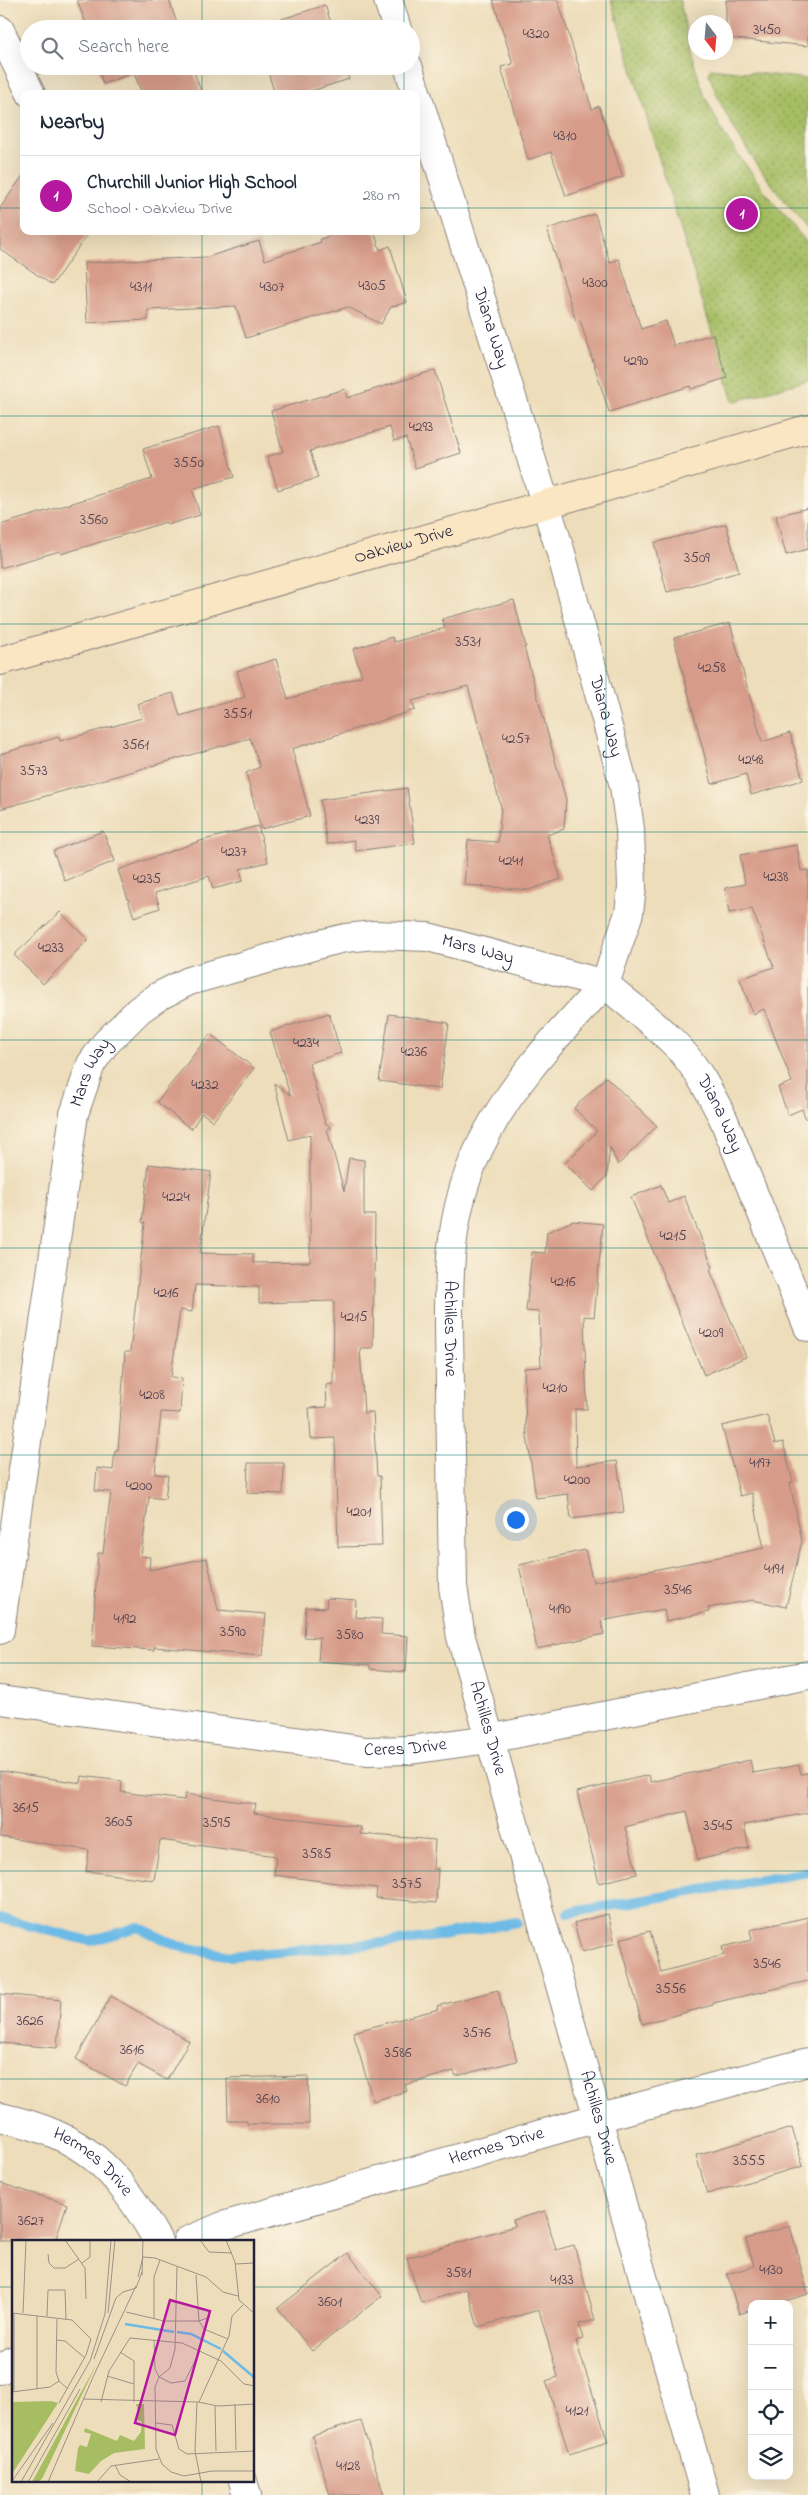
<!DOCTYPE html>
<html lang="en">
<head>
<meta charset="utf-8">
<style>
  :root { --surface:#fff; --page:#f2f2f3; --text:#1f2937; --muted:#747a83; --line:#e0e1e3; --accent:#b5179e }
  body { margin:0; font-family:"Indie Flower",sans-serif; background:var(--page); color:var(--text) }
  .controls { position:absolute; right:15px; bottom:15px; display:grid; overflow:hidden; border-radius:10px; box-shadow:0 5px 20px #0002 }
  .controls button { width:45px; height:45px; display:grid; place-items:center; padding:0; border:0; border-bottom:1px solid var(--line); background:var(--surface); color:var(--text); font:25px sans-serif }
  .compass { position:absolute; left:688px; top:15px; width:45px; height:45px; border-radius:50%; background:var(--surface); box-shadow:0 5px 20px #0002; rotate:164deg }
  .you { position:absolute; left:515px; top:1519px; width:18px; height:18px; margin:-12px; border:4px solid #fff; border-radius:50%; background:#1a73e8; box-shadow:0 0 0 8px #1a73e833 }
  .badge { display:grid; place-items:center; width:32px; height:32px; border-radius:50%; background:var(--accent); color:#fff; font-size:16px; font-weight:700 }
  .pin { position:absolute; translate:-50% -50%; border:2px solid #fff; box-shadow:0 1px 5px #0006 }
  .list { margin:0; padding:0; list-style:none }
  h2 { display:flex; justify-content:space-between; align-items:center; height:65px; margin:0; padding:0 20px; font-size:21px }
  h2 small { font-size:16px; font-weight:400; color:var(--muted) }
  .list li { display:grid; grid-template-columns:32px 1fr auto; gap:15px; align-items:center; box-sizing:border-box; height:80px; padding:0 20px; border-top:1px solid var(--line) }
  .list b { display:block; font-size:19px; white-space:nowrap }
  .list p { margin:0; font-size:16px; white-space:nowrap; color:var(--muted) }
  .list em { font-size:16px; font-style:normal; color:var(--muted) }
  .icon { flex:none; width:28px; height:28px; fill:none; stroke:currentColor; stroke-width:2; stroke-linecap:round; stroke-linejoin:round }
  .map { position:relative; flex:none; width:808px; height:2495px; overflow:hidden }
  .search { position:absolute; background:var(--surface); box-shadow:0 5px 20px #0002; left:20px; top:20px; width:400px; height:55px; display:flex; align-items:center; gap:12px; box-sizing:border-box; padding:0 18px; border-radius:28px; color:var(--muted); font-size:19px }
  .panel { position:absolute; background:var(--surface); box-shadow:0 5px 20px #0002; left:20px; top:90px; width:400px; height:145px; border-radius:10px }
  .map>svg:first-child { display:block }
  .grass { fill:url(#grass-dots); stroke:#64704f }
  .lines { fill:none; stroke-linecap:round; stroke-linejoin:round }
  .stream { stroke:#6cbae6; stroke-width:10 }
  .building { fill:#d79c89 }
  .street-casing { stroke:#88807a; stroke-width:30 }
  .secondary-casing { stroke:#88807a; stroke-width:30 }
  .street { stroke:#fff; stroke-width:28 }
  .secondary { stroke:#fbe6c4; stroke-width:28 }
  .grid { fill:none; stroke:#0f766e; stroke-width:1; stroke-opacity:0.55 }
  .labels { text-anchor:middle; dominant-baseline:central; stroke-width:4; stroke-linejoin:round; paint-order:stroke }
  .number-label { font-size:15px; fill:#4f404e }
  .street-label { font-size:18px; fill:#22223b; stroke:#fcf5e5 }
  .inset-river { fill:none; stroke:#6cbae6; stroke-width:2.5 }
  .inset-road { fill:none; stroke:#9c9287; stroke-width:1 }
  .view { fill:#b5179e; fill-opacity:0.15; stroke:#b5179e; stroke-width:2.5 }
  .inset-edge { fill:none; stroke:#22223b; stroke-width:2.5 }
</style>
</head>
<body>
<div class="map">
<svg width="808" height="2495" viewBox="0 0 808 2495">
  <defs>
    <pattern id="grass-dots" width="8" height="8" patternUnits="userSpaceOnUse" patternTransform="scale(1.25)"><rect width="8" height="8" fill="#a6bd63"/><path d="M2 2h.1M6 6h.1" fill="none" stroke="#879953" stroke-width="1.8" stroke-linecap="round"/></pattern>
  </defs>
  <rect width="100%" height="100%" fill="#fcf5e5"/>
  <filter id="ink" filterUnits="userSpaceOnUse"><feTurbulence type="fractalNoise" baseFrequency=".02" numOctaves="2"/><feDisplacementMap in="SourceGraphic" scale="10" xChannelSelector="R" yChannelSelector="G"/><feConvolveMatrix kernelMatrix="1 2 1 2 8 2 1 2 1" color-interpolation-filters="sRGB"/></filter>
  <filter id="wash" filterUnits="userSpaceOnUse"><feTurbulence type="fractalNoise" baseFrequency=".0096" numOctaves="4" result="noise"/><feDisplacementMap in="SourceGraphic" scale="20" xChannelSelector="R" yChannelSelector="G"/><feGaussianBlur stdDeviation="1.12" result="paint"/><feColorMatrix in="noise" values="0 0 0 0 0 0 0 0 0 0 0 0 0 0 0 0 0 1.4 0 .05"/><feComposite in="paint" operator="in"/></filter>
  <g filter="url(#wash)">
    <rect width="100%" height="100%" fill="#edddba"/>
    <!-- grass -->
    <path class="grass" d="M611 0H680L691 54 705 97 725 136 768 196 808 244V380L733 402Z
      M711 68 808 79V230C769 182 729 133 709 74Z"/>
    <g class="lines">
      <!-- stream -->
      <path class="stream" d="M568 1913 808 1872
        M0 1918 90 1941 138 1927 178 1946 230 1956 406 1941 517 1922"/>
    </g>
    <g id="blocks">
      <!-- building -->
      <path class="building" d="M77 0H169L179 29H88Z
        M493 0H558L592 109 599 106 623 177 566 196 551 152 528 160 501 67 513 64Z
        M726 0H808V46L726 38Z
        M325 5 333 29H254V28Z
        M97 66H192L202 94H142L134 73 103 84Z
        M266 66H345L349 79 302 94H275Z
        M24 174V231H90L52 285 0 249V208Z
        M595 214 610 263 619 259 641 329 666 321 674 346 713 334 727 378 691 389 690 386 609 412 580 320 576 321 547 229Z
        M328 231H374L380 250 390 246 407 302 391 307 381 324 348 307 246 338 236 306 148 310V320L87 323 84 263 207 257 259 241 265 260 321 242 320 239 330 236Z
        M435 370 461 453 415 468 406 438 394 441 390 427 310 451 318 478 278 490 267 456 283 452 271 411 345 389 347 398Z
        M219 426 234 477 192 489 200 515 167 525 166 522 61 554 60 551 0 568V525L152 479 143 449Z
        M808 508V549L786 555 776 516Z
        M726 524 739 572 667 592 654 543Z
        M514 600 526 647H524L566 800 564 829 547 835 561 879 529 890 464 885 468 840 498 842 501 807 468 686 412 701 415 710 292 749 310 816 261 829 246 773 260 767 250 738 0 809V754L59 737 60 741 142 718 137 704 173 693 180 716 245 697 237 671 276 659 288 699 362 676 353 649 392 637 394 642 445 628 442 619Z
        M730 623 762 742 790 733 803 780 751 795 746 774 712 784 674 638Z
        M407 788 415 843 356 851 354 840 327 844 320 800Z
        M258 826 268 862 240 869 243 881 213 889 209 876 155 893 160 908 134 917 118 870 200 841Z
        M103 831 115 861 65 881 53 851Z
        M797 845 801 871 808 870V1118L806 1119 802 1109 788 1115 778 1087 792 1082 764 1009 753 1014 740 979 774 967 752 909 729 913 725 888 745 884 740 855Z
        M60 912 88 940 43 984 14 955Z
        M329 1013 341 1053 309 1063 325 1123 332 1128 327 1129 344 1191 349 1158 364 1160V1215H375L373 1348H360L364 1413 373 1412 377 1476H380L382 1546 338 1547 335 1438 311 1439 309 1408 327 1407 326 1385 333 1384 334 1301 259 1303V1287L195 1285 192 1312 180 1310 171 1377 182 1378 180 1413 161 1412 155 1474 168 1475 165 1499 149 1497 141 1556 150 1557 149 1570 207 1558 218 1610 266 1614 262 1656 154 1647V1650L92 1646 98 1553H103L111 1492 95 1491 97 1468 113 1470 115 1451H118L125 1352H130L145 1223 142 1222 149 1164 211 1172 200 1253 253 1254V1263L310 1262V1134L289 1140 274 1083 290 1095 270 1032Z
        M389 1014 449 1023 440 1089 379 1081Z
        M210 1034 254 1068 213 1121 202 1113 191 1129 157 1102Z
        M606 1077 657 1126 618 1165 610 1147 607 1176 593 1191 565 1163 597 1131 574 1108Z
        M661 1185 668 1203 684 1196 713 1268 710 1270 746 1357 704 1375 631 1197Z
        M573 1221 603 1224 594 1317 584 1316 587 1409H575L576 1466 617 1461 624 1512 571 1519 568 1494 536 1498 526 1429 524 1368 541 1367 539 1312 526 1311 532 1252 545 1253 547 1232Z
        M767 1415 775 1444 783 1442 793 1482 790 1483 802 1541 786 1607 753 1600 708 1608 709 1612 666 1621 664 1609 601 1621 604 1634 537 1649 519 1565 585 1550 593 1582 764 1548 752 1493 740 1496 722 1426Z
        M248 1463H284L283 1494 247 1493Z
        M327 1598 356 1600 355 1617 382 1619 381 1634 408 1636 406 1672 370 1669V1665L318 1661 320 1638 304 1637 306 1607 326 1608Z
        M750 1760 753 1773 799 1765 801 1774 808 1773V1813L744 1825 749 1848 698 1860 687 1811 625 1827 637 1874 599 1883 577 1792 649 1775 651 1782Z
        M0 1771 81 1783 82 1776 122 1781 121 1792 184 1800 185 1794 256 1804 254 1813 361 1827 360 1834 435 1840 433 1869H438L436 1903 376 1898 377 1888 274 1875 276 1856 160 1840 154 1880 86 1871 89 1850 0 1837Z
        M608 1914 615 1943 582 1952 574 1923Z
        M808 1917V1981L713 2003V2005L642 2024 620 1939 650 1931 661 1972 724 1955 722 1947 752 1940 750 1930Z
        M498 1990 517 2061 456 2076 454 2071 405 2085 407 2091 373 2101 353 2032 438 2009 437 2006Z
        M0 1994 61 2000 57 2048 0 2043Z
        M111 1996 189 2041 167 2080 138 2064 125 2086 76 2059Z
        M308 2076 309 2124H247V2121H228L227 2078Z
        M792 2128 803 2166 707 2194 696 2155Z
        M0 2183 67 2204 55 2241H0Z
        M545 2211 556 2250 574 2245 595 2320 579 2324 583 2339 576 2341 608 2442 569 2454 546 2381 558 2377 539 2310 478 2327 467 2289 421 2303 407 2258 515 2226 513 2220Z
        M790 2226 808 2294 775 2304H752V2310L739 2314 727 2274 754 2266 746 2239Z
        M348 2253 382 2296 312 2351 278 2308Z
        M361 2421 384 2495H330L312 2436Z"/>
    </g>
  </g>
  <g filter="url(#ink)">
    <use href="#blocks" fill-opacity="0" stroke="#88807a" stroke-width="1"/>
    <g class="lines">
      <defs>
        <g id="street">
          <path d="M388 0 397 29"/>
          <path d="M0 30 31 94"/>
          <path id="s1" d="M408 66 561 553 624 786 630 829 632 887 629 913 605 984C627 1003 651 1021 672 1041 695 1063 709 1091 723 1118L808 1327"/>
          <path id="s2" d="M0 1630 74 1114 91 1064 105 1044 139 1010 159 996 189 981 320 944 345 938 375 935 428 937 605 984C554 1038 502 1093 473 1162 443 1234 449 1310 450 1386 451 1453 452 1520 453 1586L461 1637 705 2495"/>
          <path id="s3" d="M0 1700 367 1751 410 1750 489 1739 808 1675"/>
          <path id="s4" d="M0 2117C86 2136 115 2167 158 2241"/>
          <path id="s5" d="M187 2241 223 2226 597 2118 808 2062"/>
          <path d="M0 2370 14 2360"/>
          <path d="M243 2481 247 2495"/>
        </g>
        <g id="secondary">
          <path id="s6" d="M0 661 808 429"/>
        </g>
      </defs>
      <!-- street casing -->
      <use href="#street" class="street-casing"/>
      <!-- secondary casing -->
      <use href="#secondary" class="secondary-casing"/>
      <!-- street -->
      <use href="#street" class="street"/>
      <!-- secondary -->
      <use href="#secondary" class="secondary"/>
    </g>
  </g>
  <!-- grid -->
  <path class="grid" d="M202 0V29M404 0V29M606 0V2495M202 66V94M404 66V94M0 208H24M416 208H808M202 231V2241M404 231V2495M0 416H808M0 624H808M0 832H808M0 1040H808M0 1248H808M0 1455H808M0 1663H808M0 1871H808M0 2079H808M0 2287H14M254 2287H808M202 2481V2495"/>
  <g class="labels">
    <!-- number labels -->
    <g class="number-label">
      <text x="767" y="30">3450</text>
      <text x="536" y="34">4320</text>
      <text x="565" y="136">4310</text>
      <text x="595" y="283">4300</text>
      <text x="372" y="286">4305</text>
      <text x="141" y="287">4311</text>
      <text x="272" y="287">4307</text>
      <text x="636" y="361">4290</text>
      <text x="421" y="427">4293</text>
      <text x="189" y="463">3550</text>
      <text x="94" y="520">3560</text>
      <text x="697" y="558">3509</text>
      <text x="468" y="642">3531</text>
      <text x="712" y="668">4258</text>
      <text x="238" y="714">3551</text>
      <text x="516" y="739">4257</text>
      <text x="136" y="745">3561</text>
      <text x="751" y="760">4248</text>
      <text x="34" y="771">3573</text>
      <text x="367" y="820">4239</text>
      <text x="234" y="852">4237</text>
      <text x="511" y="861">4241</text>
      <text x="776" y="877">4238</text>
      <text x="147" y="879">4235</text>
      <text x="51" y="948">4233</text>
      <text x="306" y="1043">4234</text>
      <text x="414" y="1052">4236</text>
      <text x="205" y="1085">4232</text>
      <text x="176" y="1197">4224</text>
      <text x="673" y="1236">4215</text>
      <text x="563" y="1282">4216</text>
      <text x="166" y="1293">4216</text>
      <text x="354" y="1317">4215</text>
      <text x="711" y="1333">4209</text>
      <text x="555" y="1388">4210</text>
      <text x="152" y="1395">4208</text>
      <text x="760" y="1463">4197</text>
      <text x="577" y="1480">4200</text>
      <text x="139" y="1486">4200</text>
      <text x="359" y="1512">4201</text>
      <text x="774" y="1569">4191</text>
      <text x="678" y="1590">3546</text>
      <text x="560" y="1609">4190</text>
      <text x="125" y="1619">4192</text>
      <text x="233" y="1632">3590</text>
      <text x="350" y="1635">3580</text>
      <text x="26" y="1808">3615</text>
      <text x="119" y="1822">3605</text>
      <text x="217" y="1823">3595</text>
      <text x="718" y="1826">3545</text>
      <text x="317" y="1854">3585</text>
      <text x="407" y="1884">3575</text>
      <text x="767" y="1964">3546</text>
      <text x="671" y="1989">3556</text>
      <text x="30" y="2021">3626</text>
      <text x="477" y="2033">3576</text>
      <text x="132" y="2050">3616</text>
      <text x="398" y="2053">3586</text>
      <text x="268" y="2099">3610</text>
      <text x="749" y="2161">3555</text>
      <text x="31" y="2221">3627</text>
      <text x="771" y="2270">4130</text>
      <text x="459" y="2273">3581</text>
      <text x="562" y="2280">4133</text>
      <text x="330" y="2302">3601</text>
      <text x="577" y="2411">4121</text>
      <text x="348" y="2466">4128</text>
    </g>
    <!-- street labels -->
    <g class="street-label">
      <text stroke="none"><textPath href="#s1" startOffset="275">Diana Way</textPath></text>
      <text stroke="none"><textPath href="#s6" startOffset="420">Oakview Drive</textPath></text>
      <text stroke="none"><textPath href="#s1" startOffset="680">Diana Way</textPath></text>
      <text stroke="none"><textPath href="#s2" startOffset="1001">Mars Way</textPath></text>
      <text stroke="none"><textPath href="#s2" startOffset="566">Mars Way</textPath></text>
      <text stroke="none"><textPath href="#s1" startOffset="1130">Diana Way</textPath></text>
      <text stroke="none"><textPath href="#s2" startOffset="1525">Achilles Drive</textPath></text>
      <text stroke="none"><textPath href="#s2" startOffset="1929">Achilles Drive</textPath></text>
      <text stroke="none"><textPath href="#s3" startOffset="409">Ceres Drive</textPath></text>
      <text stroke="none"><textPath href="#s2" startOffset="2334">Achilles Drive</textPath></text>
      <text stroke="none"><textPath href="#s5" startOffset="324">Hermes Drive</textPath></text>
      <text stroke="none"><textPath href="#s4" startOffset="105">Hermes Drive</textPath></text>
    </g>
  </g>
  <!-- overview -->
  <g transform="translate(12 2240)">
    <rect width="242" height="242" fill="#edddba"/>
    <path d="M84 125 31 237 27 242H20ZM124 164H132L133 209 102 213 89 221 77 234 63 231 66 208 68 205 75 207 79 194 72 192 73 188 105 201 108 195 122 201 129 192 130 182 124 179 126 171Z" fill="#a6bd63"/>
    <path d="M39 161 46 163 0 234V162Z" fill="#a6bd63"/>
    <path d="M82 197 92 202 80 224 71 219Z" fill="#a6bd63"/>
    <path class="inset-river" d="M113 84 162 92M165 92 179 94 209 109M211 111 243 138"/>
    <path class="inset-road" d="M53 0 73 28 74 59M188 0 197 12 220 13M214 0 223 22 227 60 243 74M36 14 37 23 42 28H53L67 19M131 17 143 18 194 37 211 52 226 56M70 23 78 17V0M223 24 243 23M165 27 163 109 158 128 147 137 159 143 173 141 188 111M130 35 131 0M184 35 187 81 198 77M126 37 131 17M114 72 152 81H187L192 89 216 99M0 73 60 80 79 99 74 115 47 163M2 73V152M11 73 14 0M96 73 103 0M35 76 36 50H53L54 79M45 79 44 132 47 141M142 79V37L148 20M44 100 53 101 73 118M142 100 143 129 147 137 143 147 144 209 150 224 159 232 172 236 200 231H243M108 112 122 121V162M82 119 104 58 111 52 124 48 130 32M95 136 122 144M25 149V76M0 152 38 147 47 141 55 148M71 159 186 162 206 166 243 164M89 162 97 131 118 98 170 103 209 121 232 144 243 146M185 162 183 211 189 242M187 162 217 96 220 76 231 65M223 164 224 210M203 166 204 211M144 183 160 185 167 209 175 214 243 211M103 225 108 235 119 242M0 241 41 183M9 242 78 121 93 74 99 0M16 242 68 149M36 242 81 137 124 46M85 242 99 226 147 219"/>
    <path class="view" d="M158 60 198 71 163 195 123 183Z"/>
    <rect width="242" height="242" class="inset-edge"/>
  </g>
</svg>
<div class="controls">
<button>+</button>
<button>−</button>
<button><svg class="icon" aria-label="locate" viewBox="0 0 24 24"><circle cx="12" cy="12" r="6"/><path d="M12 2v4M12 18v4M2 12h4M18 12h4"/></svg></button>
<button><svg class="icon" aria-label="layers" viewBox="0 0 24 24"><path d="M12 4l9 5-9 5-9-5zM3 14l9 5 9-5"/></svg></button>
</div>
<svg class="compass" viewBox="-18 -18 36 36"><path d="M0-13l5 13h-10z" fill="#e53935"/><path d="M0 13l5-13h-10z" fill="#747a83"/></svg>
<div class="you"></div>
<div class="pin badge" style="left:742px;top:214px">1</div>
<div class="search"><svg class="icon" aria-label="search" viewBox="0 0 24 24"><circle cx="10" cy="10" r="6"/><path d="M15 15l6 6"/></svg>Search here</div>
<section class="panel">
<h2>Nearby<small></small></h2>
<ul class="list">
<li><span class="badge">1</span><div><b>Churchill Junior High School</b><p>School · Oakview Drive</p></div><em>280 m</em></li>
</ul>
</section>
</div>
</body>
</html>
